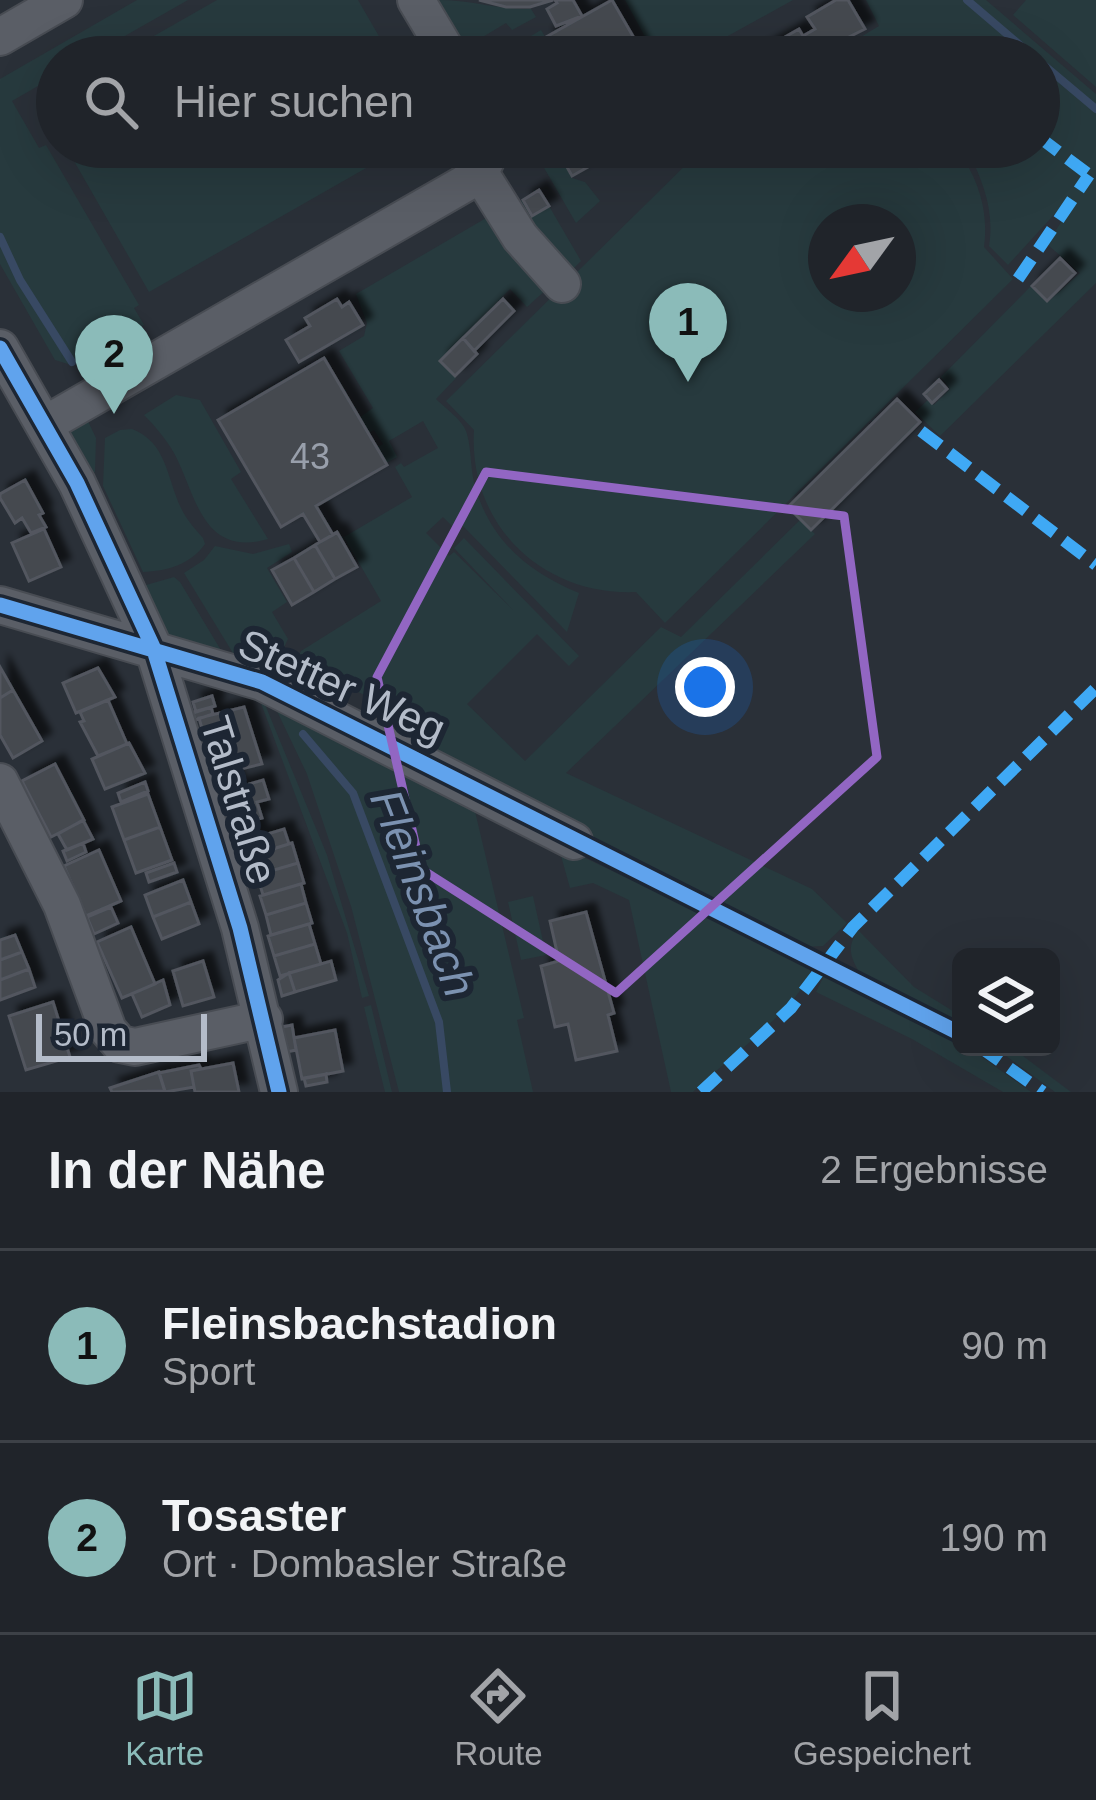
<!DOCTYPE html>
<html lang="de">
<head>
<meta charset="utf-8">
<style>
  :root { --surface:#20242a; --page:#282c32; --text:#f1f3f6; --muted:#a2a4a8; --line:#3d4147; --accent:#8bbbb9 }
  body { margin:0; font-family:Helvetica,sans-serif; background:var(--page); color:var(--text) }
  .controls { position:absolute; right:36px; bottom:36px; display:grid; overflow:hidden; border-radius:18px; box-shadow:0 12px 48px #0002 }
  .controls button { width:108px; height:108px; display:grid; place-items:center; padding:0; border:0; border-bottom:3px solid var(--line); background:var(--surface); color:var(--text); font:60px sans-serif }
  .compass { position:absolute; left:808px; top:204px; width:108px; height:108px; border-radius:50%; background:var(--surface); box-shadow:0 12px 48px #0002; rotate:237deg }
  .scale { position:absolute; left:36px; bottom:30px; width:171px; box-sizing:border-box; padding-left:12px; border:6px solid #b4bcc9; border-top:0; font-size:33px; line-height:42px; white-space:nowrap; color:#b4bcc9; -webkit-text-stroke:9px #1d2633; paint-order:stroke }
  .you { position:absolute; left:705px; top:687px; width:42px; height:42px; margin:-30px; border:9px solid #fff; border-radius:50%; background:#1a73e8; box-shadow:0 0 0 18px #1a73e833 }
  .badge { display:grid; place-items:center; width:78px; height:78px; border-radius:50%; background:var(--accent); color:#111; font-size:39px; font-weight:700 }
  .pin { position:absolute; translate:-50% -99px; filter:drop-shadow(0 3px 6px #0008) }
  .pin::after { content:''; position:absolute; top:63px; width:42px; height:36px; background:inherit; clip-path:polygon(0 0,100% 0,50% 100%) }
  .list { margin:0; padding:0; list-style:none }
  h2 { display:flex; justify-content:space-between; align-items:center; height:156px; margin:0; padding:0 48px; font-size:51px }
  h2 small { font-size:39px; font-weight:400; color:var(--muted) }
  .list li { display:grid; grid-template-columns:78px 1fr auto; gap:36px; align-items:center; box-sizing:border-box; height:192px; padding:0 48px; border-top:3px solid var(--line) }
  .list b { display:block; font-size:45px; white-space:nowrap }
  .list p { margin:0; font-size:39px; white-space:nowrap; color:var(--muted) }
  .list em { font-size:39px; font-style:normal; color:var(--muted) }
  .icon { flex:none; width:66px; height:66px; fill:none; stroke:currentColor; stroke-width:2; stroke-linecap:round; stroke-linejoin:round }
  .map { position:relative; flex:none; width:1096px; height:1092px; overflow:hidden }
  .search { position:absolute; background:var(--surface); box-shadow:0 12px 48px #0002; left:36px; right:36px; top:36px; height:132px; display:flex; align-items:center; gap:30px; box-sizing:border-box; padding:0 42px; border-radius:66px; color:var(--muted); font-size:45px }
  .sheet { height:540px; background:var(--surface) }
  nav { display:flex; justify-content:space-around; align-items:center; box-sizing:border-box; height:168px; border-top:3px solid var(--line); background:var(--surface); font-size:33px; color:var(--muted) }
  nav a { display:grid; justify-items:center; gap:6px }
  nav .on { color:var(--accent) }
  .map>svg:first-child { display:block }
  .green { fill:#273a3e; fill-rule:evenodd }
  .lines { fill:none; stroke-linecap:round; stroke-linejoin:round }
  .stream { stroke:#384963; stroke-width:8 }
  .building { fill:#444950; stroke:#52575f; stroke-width:3; filter:url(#shadow) }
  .minor-casing { stroke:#484c53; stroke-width:40 }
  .minor { stroke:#5a5e66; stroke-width:36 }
  .quiet { stroke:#3fa9f5; stroke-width:12; stroke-dasharray:24 12; stroke-linecap:butt }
  .cycleway-casing { stroke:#1d2633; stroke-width:22 }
  .cycleway { stroke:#60a3ed; stroke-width:15 }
  .marked { fill:none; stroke:#9266c3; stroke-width:9; stroke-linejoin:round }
  .labels { text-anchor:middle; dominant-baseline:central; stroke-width:12; stroke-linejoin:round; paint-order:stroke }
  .number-label { font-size:36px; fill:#989fab }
  .street-label { font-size:42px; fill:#b4bcc9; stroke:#1d2633 }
  .water-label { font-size:45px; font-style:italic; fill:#7c92b1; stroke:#1d2633 }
</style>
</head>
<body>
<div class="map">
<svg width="1096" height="1092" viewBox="0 0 1096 1092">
  <defs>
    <filter id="shadow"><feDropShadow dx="9" dy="-9" stdDeviation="3" flood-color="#0009"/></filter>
  </defs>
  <rect width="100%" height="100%" fill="#2a3038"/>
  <!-- green -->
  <path class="green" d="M137 0H188L88 57H57V75L12 101 39 148 46 145 139 305 134 308 144 325 68 364 55 360 0 264V79Z
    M217 0H358L391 57H117Z
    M439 0C472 0 499 10 531 9L536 17 512 30 506 23 466 47Z
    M625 0H793L690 57H656Z
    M866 0H986L1096 94V283L940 436 915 412 928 400 934 405 950 389 941 377 1031 286 1048 302 1080 273 1047 244 1067 213 1061 207 1008 265 989 246C995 210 982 179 966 147H1039V57H828L879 26Z
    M1026 0H1096V87L1013 15Z
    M541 30 557 57H500L499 55Z
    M66 147H403L149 292Z
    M532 147H554L572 178 585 182 600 201 576 223Z
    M704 147H955C978 176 989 211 984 247L1013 279 665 623 636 592C543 596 468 525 474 430L446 401ZM826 222H898V294H826Z
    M523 200 533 215 549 206 581 261 570 272 511 207Z
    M493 214 549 287 527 307 510 289 439 360 456 378 436 399C446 409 464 421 467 434 472 452 470 471 476 490 493 543 529 572 579 593L567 632 460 523 454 528 443 517 426 533 449 556 454 552 513 610 454 548 464 538 579 656 569 666 537 634 467 704 525 761 661 627 681 637 800 520 815 534 566 773 812 889 847 923 823 946 802 947 581 836 427 749 435 729 296 662 301 651 381 601 344 537 412 497 395 467 401 463 404 467 438 448 423 421 389 441 397 457 386 463 377 448 383 444 374 430 368 433 359 418 373 408 339 351 364 336 367 323 356 294Z
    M176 395 200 400 241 472 231 479 268 539C201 558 196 493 174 453 166 439 155 426 144 415Z
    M84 413 96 438 95 472 88 475C74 447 59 438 84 413Z
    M132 429C167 442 167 479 181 508 186 519 195 529 203 538L205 544C190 565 167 571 143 572L103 486 105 438 120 430Z
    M289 544 292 552 267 568 287 602 272 612 288 639 271 674 239 663 184 573 204 560 215 546 253 554Z
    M174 577 180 582 225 657 168 642 139 587Z
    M259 698 264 702 327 855 369 996 362 998 347 933Z
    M275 707 473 803 524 1018 517 1020 533 1092H399L351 906 307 774Z
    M558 845 811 966C811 999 718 1066 693 1092H671L629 900 593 883 570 888Z
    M533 896 546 955 521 960 508 902Z
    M858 930 914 987 961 1016V1025L858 970C849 954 848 946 858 930Z
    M825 974 946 1033 961 1043V1047H968L1031 1092H1003L912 1039 816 992Z
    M371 1005 392 1092H385L364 1007Z
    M994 1047H1011L1071 1092H1055Z"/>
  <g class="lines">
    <!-- stream -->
    <path class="stream" d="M967 0 1034 57
      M1039 61 1096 109
      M0 237 20 280 72 362
      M303 734 353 793 439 1022 447 1092"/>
  </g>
  <!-- building -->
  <path class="building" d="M479 0H553L530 7H506Z
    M555 0H573L582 16 556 26 547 9 557 3Z
    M612 0 645 57H558L546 37Z
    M836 0H848L865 29 809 57H750L799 29 803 36 815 29 807 17Z
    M582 147H616L609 151 611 154 572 176 562 158Z
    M539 190 549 206 532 216 523 200Z
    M1060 258 1075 273 1047 301 1032 286Z
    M337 299 342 307 349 302 363 325 299 362 286 340 310 326 305 318Z
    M503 299 514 311 474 351 463 338Z
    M463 338 477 354 455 376 440 361Z
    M324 358 387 465 316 506 333 535 320 542 303 514 281 527 218 420Z
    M939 380 947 389 932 403 924 394Z
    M897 399 920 422 811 530 788 507Z
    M25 480 43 513 39 515 46 527 31 533 22 518 15 523 0 498V494Z
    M44 529 61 567 29 581 12 543Z
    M337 532 357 567 335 579 315 545Z
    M315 545 335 579 314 592 294 558Z
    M294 558 314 592 292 605 272 570Z
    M0 667 13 690 0 698Z
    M98 668 115 697 76 713 63 683Z
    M13 690 42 741 13 758 0 735V698Z
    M212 696 215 706 196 712 193 702Z
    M108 700 127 744 98 756 80 722 84 721 80 712Z
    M211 707 213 714 195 720 193 712Z
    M244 707 262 764 215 775 199 718Z
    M129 743 145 773 105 789 92 759Z
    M55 764 84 820 51 837 22 781Z
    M231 770 233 779 213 784 211 776Z
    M233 779 236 788 219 793 218 799 213 784Z
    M263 780 269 799 257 802 262 818 229 827 219 793Z
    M145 782 148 791 121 802 118 793Z
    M148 794 160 827 124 840 112 807Z
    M83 820 93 839 67 850 58 834Z
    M254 820 259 836 230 845 225 828Z
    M160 827 172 860 136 873 124 840Z
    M284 829 289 844 249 856 244 841Z
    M83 843 86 852 67 861 63 851Z
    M292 843 298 863 257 875 251 856Z
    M99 850 121 901 86 916 64 866Z
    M174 863 177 872 149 882 146 873Z
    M298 863 304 883 263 895 257 875Z
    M183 880 191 902 153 917 145 895Z
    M301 884 306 903 266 915 260 896Z
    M191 902 199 924 162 939 153 917Z
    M306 903 312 923 271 935 266 915Z
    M111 907 118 923 94 934 87 917Z
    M586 912 614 1013 608 1015 617 1051 576 1060 568 1024 555 1027 541 966 559 961 550 921Z
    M309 924 315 944 274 956 268 936Z
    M131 927 155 984 122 998 97 942Z
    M15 935 22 952 0 960V940Z
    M315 944 321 964 280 976 274 956Z
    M22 952 29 969 0 980V960Z
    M203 961 214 997 183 1006 173 971Z
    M331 961 336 980 295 992 289 973Z
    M29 969 35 987 0 1000V980Z
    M289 973 295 992 282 996 278 980Z
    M163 980 170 1005 142 1017 132 994Z
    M53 1002 70 1057 26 1070 9 1016Z
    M292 1025 296 1050 282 1053 277 1028Z
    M335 1030 343 1071 302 1079 294 1038Z
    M233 1063 239 1092H195L191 1071Z
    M199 1065 201 1069 191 1071 194 1087 165 1092 159 1073Z
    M159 1072 165 1091 112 1092 110 1088Z
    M326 1074 327 1082 306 1086 304 1078Z"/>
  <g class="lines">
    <defs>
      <path id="minor" d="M416 0 450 57
        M0 37 64 0
        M480 173 520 237 562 284
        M0 348 77 483 153 647 240 928 279 1092
        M44 425 464 184 480 173 492 147
        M0 605 262 682 574 841
        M0 782 62 905 108 1030 120 1044 135 1047 264 1019"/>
    </defs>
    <!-- minor casing -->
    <use href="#minor" class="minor-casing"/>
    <!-- minor -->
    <use href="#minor" class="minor"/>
    <!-- quiet -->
    <path class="quiet" d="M933 47 944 57
      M1039 137 1096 180
      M1018 279 1089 175
      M921 431 1096 565
      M980 1047 1043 1092
      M701 1092 791 1008 853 927 1096 688"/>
    <defs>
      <path id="cycleway" d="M0 348 77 483 153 647 240 928 279 1092
        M0 605 262 682 961 1034"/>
    </defs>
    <!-- cycleway casing -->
    <use href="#cycleway" class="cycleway-casing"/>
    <!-- cycleway -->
    <use href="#cycleway" class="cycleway"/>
  </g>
  <!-- marked area -->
  <path class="marked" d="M486 472 844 516 877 757 616 993 421 869 377 677Z"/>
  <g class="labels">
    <!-- number labels -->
    <g class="number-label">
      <text x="310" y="456">43</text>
    </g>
    <!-- street labels -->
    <g class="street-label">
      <text transform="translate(342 686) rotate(24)">Stetter Weg</text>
      <text transform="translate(239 800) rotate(73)">Talstraße</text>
    </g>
    <!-- water labels -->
    <g class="water-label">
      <text transform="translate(423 893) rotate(69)">Fleinsbach</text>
    </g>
  </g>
</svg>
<div class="controls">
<button><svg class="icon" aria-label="layers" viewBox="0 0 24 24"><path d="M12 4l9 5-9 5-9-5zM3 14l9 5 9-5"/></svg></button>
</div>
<svg class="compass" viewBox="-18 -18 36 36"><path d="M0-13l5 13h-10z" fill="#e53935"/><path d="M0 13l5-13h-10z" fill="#a2a4a8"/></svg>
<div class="scale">50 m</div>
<div class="you"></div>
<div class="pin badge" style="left:688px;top:382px">1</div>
<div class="pin badge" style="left:114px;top:414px">2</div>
<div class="search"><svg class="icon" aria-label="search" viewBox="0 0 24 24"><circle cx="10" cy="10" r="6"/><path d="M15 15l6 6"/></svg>Hier suchen</div>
</div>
<section class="sheet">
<h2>In der Nähe<small>2 Ergebnisse</small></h2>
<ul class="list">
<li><span class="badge">1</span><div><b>Fleinsbachstadion</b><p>Sport</p></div><em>90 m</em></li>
<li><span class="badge">2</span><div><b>Tosaster</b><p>Ort · Dombasler Straße</p></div><em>190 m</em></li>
</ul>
</section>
<nav>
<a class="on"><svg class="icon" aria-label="map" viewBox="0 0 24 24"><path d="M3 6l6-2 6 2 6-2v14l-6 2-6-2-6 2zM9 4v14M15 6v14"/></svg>Karte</a>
<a><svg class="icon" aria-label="directions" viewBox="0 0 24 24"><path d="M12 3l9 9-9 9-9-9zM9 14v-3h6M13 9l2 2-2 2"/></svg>Route</a>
<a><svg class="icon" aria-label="saved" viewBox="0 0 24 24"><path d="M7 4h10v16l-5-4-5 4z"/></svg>Gespeichert</a>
</nav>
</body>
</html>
